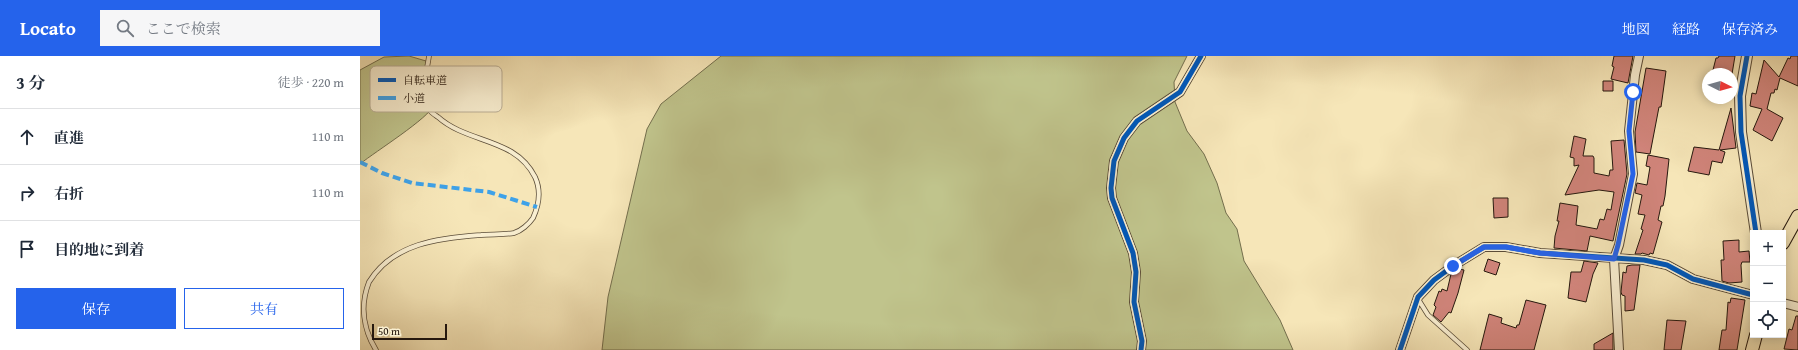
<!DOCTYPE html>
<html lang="ja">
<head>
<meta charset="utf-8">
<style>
  :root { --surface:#fff; --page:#f6f6f7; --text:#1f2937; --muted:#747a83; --line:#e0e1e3; --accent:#2563eb }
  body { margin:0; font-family:"Gentium Book Plus","Noto Serif JP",serif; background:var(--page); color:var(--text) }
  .controls { position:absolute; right:12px; bottom:12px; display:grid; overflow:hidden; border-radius:0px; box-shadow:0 2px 10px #0003 }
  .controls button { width:36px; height:36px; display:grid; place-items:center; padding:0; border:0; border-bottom:1px solid var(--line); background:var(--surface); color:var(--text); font:20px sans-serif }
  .compass { position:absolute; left:1342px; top:12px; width:36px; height:36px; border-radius:50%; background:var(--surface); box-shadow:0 2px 10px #0003; rotate:95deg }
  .scale { position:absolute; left:12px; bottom:10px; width:75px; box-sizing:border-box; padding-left:4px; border:2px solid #26180e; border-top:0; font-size:11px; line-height:14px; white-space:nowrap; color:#26180e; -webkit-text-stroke:3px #f9efd1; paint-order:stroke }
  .stop { position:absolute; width:12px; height:12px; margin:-9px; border:3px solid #2563eb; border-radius:50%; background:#fff }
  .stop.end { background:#2563eb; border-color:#fff; box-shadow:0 1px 4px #0008 }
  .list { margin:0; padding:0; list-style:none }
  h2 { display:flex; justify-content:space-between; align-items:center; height:52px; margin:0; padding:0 16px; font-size:17px }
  h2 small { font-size:13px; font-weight:400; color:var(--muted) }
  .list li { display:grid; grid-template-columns:26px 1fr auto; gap:12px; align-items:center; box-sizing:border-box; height:56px; padding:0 16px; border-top:1px solid var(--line) }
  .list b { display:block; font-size:15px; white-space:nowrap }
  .list em { font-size:13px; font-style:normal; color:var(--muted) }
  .actions { display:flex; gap:8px; padding:12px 16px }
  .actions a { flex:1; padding:9px 0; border:1px solid var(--accent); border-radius:0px; text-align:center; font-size:14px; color:var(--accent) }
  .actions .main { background:var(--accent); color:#fff }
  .icon { flex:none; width:22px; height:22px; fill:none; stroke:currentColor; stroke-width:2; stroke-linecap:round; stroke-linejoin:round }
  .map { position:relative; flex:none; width:1438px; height:294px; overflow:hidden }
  header { display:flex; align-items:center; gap:24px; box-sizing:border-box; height:56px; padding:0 20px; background:var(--accent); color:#fff }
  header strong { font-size:19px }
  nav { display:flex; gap:22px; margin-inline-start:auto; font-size:14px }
  .search { width:280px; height:36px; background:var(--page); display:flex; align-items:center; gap:10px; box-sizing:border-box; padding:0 14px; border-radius:0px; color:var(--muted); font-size:15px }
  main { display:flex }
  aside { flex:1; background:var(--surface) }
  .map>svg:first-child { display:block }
  .green { fill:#c0c48c; stroke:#736e4d }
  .building { fill:#d0847a; stroke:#26180e }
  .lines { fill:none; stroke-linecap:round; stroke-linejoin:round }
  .service-casing { stroke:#5a4c38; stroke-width:5.5 }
  .minor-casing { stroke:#5a4c38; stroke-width:10 }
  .tertiary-casing { stroke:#5a4c38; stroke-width:12 }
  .primary-casing { stroke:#26180e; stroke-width:14 }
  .service { stroke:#f9efd1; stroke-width:4 }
  .minor { stroke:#f9efd1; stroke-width:8 }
  .tertiary { stroke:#f9efd1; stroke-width:10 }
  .primary { stroke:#f6e6b8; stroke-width:12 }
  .quiet { stroke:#3ea2e9; stroke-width:4; stroke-dasharray:8 4; stroke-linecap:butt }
  .cycleway-casing { stroke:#f9efd1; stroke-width:8 }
  .cycleway { stroke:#0057b8; stroke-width:5 }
  .route { stroke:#2563eb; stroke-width:5 }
  .key { fill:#f9efd1; stroke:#baae96; stroke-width:1 }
  .key-label { font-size:11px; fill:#26180e }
</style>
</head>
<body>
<header>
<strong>Locato</strong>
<div class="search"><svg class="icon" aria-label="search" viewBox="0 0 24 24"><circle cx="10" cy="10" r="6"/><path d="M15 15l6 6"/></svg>ここで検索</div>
<nav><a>地図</a><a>経路</a><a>保存済み</a></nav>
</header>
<main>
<aside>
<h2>3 分<small>徒歩 · 220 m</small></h2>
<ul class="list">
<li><svg class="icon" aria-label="ahead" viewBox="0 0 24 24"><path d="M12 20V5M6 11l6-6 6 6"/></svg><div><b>直進</b></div><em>110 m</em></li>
<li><svg class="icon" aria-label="right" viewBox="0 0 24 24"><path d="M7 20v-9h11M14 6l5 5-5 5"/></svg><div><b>右折</b></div><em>110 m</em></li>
<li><svg class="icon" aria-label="arrive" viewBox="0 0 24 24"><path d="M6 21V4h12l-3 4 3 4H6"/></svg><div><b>目的地に到着</b></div></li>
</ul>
<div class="actions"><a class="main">保存</a><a>共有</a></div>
</aside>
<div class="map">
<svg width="1438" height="294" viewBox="0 0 1438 294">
  <rect width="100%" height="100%" fill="#f6e6b8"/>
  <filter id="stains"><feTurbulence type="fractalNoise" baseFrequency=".005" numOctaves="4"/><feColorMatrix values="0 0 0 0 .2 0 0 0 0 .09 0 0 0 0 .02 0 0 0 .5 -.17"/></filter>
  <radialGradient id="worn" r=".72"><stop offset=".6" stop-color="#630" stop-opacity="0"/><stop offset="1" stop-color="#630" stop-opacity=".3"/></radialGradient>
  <!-- green -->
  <path class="green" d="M49 0 66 5C73 17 81 34 75 48 68 63 16 95 0 108V14L24 1Z
    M361 0H827L814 26 815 46 827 75 844 98 857 127 866 157 877 173 884 205 920 264 933 294H242L248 241 287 73 301 48Z"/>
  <!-- building -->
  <path class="building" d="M1254 0H1273L1268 27 1251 23 1254 11 1252 10Z
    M1359 0H1375L1372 18H1352L1356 2H1358Z
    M1431 0H1438V30L1420 22 1417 34 1415 33 1414 37H1411L1407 53 1423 62 1412 85 1393 74 1402 53 1390 50 1392 37 1396 38 1404 4 1419 21 1428 2 1430 3Z
    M1286 12 1306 15 1301 51H1299L1290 98 1276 96 1275 76Z
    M1243 25H1253V35H1243Z
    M1371 52 1376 92 1360 94 1365 96 1362 107 1352 105 1349 119 1328 115 1334 91 1359 94Z
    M1214 80 1226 83 1223 100H1233L1234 102V117L1249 120 1250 114H1253L1251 85 1264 84 1267 118 1253 185 1230 180 1227 195 1194 192 1195 180 1199 165H1197L1200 147 1218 150 1216 169 1237 173 1240 163 1244 164 1247 153 1251 154 1254 136 1239 134 1205 139 1219 109 1214 110V102L1210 101Z
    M1288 99 1309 103 1305 140 1303 150H1301L1298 164 1302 166 1293 198 1290 197 1289 199 1282 197 1281 198H1275L1283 174 1281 173 1285 159 1278 158 1282 139 1275 137 1277 127 1287 129 1290 111 1286 110Z
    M1133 142H1148V161L1134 162Z
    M1379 184V196L1389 195 1390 206H1382L1381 209 1382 226 1369 227 1362 225 1361 204H1364L1363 185Z
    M1128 203 1140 207 1136 219 1124 215Z
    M1224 205 1238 207 1233 218 1226 246 1208 242 1211 216H1221Z
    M1272 209H1280L1274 254 1265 255V240L1262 239 1261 236 1263 216 1266 217 1267 210Z
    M1099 213 1104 214 1098 237 1091 257 1089 256 1081 266 1073 259 1076 251 1074 249 1079 235 1081 236 1082 233 1087 235 1091 218Z
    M1371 242 1385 244 1377 294H1359L1362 274H1366L1368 246 1370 247Z
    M1166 244 1186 249 1174 294H1120L1129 258 1142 262 1141 267 1156 272 1157 269H1159Z
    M1436 260H1438V294L1424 293 1429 273 1432 274Z
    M1307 264 1326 265 1321 294H1304Z
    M1253 277V294H1234V288Z"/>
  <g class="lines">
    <defs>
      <path id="service" d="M1058 243 1068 259 1107 294
        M16 294C3 273 0 249 9 226 33 187 79 182 121 179 131 178 144 179 154 177 161 175 169 168 173 162 179 149 181 134 175 121 155 81 108 88 78 61 75 59 70 56 69 53 59 39 67 16 69 0"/>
      <path id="minor" d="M1423 247 1438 251
        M781 294 782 285 774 246 776 216 773 197 752 142 751 132 754 105 764 82 777 65 820 36 841 0
        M1040 294 1058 241 1074 224 1093 210 1124 191H1146L1180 197 1284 204 1307 209 1333 223 1393 239
        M1259 294 1254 203 1259 189 1273 118 1269 75 1275 19 1279 0"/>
      <path id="tertiary" d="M1387 0 1380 40 1381 76 1396 177"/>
      <path id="primary" d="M1423 187 1438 160
        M1392 294 1396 279"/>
    </defs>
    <!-- service casing -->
    <use href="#service" class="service-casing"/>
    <!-- minor casing -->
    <use href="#minor" class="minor-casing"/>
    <!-- tertiary casing -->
    <use href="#tertiary" class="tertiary-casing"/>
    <!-- primary casing -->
    <use href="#primary" class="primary-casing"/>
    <!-- service -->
    <use href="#service" class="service"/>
    <!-- minor -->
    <use href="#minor" class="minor"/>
    <!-- tertiary -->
    <use href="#tertiary" class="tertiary"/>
    <!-- primary -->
    <use href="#primary" class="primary"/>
    <!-- quiet -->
    <path class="quiet" d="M0 106 22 117 52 127 129 136 177 151"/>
    <defs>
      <path id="cycleway" d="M1387 0 1380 40 1381 76 1396 177
        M781 294 782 285 774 246 776 216 773 197 752 142 751 132 754 105 764 82 777 65 820 36 841 0
        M1040 294 1058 241 1074 224 1093 210 1124 191H1146L1180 197 1284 204 1307 209 1333 223 1393 239"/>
    </defs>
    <!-- cycleway casing -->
    <use href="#cycleway" class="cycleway-casing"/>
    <!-- cycleway -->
    <use href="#cycleway" class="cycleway"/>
  </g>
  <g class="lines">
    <!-- route -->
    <path class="route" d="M1093 210 1124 191H1146L1180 197 1254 203 1258 189 1273 118 1269 75 1273 36"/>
  </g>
  <!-- legend -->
  <rect x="10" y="10" width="132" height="46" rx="6" class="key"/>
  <rect x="18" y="22" width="18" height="4" fill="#0057b8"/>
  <rect x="18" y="40" width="18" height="4" fill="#3ea2e9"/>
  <g class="key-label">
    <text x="43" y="28">自転車道</text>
    <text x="43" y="46">小道</text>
  </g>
  <rect width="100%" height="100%" filter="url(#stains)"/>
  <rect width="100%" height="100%" fill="url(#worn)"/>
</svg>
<div class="controls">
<button>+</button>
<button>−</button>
<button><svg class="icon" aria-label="locate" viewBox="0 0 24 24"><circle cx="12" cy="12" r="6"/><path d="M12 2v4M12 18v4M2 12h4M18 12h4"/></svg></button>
</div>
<svg class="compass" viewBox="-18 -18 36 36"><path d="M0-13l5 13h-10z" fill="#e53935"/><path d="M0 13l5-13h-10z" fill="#747a83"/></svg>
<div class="scale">50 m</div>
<div class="stop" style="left:1273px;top:36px"></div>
<div class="stop end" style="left:1093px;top:210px"></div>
</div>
</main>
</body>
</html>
